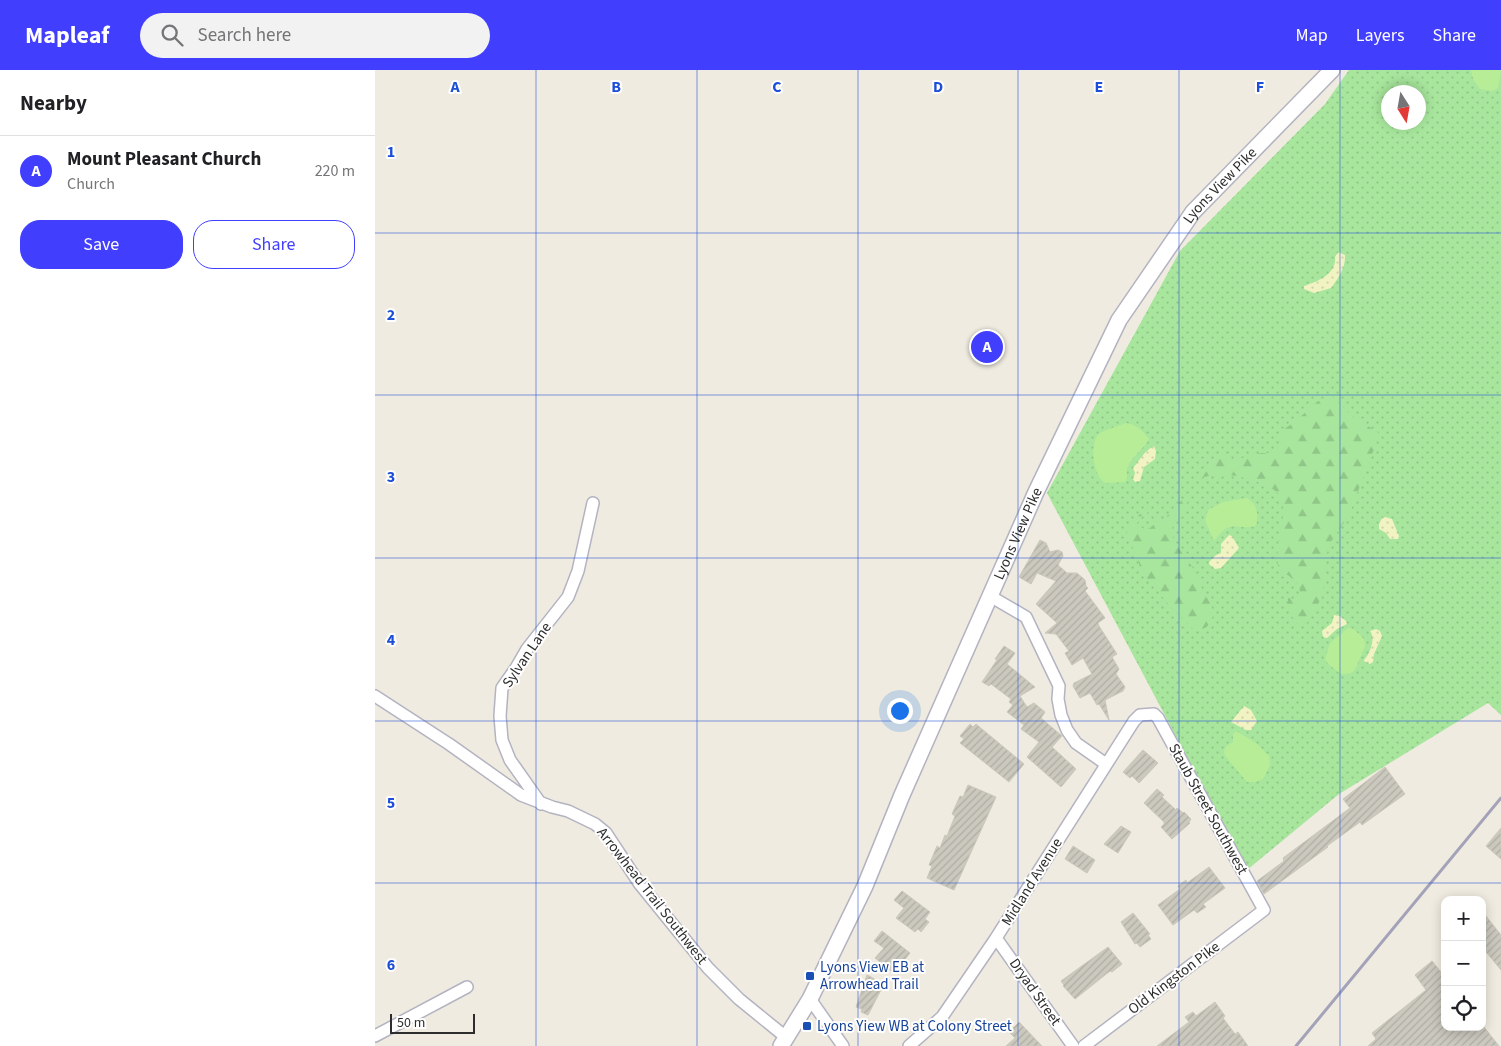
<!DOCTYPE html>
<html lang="en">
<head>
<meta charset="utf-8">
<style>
  :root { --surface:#fff; --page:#f2f2f2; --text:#202124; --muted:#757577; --line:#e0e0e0; --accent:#413efe }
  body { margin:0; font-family:"Source Sans 3",sans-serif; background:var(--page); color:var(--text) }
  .controls { position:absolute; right:15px; bottom:15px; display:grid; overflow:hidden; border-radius:10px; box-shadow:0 2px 12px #0003 }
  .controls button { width:45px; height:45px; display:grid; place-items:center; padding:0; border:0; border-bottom:1px solid var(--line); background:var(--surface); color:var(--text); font:25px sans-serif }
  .compass { position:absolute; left:1006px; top:15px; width:45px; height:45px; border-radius:50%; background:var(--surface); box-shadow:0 2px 12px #0003; rotate:169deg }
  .scale { position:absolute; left:15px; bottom:12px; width:85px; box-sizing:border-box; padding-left:5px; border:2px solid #2d2d2d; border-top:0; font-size:14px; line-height:18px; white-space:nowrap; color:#2d2d2d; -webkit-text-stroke:4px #fff; paint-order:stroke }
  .you { position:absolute; left:524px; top:640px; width:18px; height:18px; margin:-12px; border:4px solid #fff; border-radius:50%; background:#1a73e8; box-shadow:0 0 0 8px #1a73e833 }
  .badge { display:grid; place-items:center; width:32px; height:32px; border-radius:50%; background:var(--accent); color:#fff; font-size:16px; font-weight:700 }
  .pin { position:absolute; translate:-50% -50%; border:2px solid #fff; box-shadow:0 1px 5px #0006 }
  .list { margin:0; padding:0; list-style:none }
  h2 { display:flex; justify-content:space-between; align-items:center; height:65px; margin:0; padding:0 20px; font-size:21px }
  h2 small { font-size:16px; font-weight:400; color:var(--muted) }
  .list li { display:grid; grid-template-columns:32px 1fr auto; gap:15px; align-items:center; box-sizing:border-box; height:70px; padding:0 20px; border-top:1px solid var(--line) }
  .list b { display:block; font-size:19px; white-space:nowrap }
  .list p { margin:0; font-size:16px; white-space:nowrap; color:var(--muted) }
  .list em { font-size:16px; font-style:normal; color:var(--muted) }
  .actions { display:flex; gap:10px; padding:15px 20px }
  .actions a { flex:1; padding:11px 0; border:1px solid var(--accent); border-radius:20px; text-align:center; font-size:18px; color:var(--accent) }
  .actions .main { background:var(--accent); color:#fff }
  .icon { flex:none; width:28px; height:28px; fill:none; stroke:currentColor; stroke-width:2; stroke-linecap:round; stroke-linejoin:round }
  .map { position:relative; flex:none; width:1126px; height:976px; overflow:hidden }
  header { display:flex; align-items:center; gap:30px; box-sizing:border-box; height:70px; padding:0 25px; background:var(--accent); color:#fff }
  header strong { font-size:24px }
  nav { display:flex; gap:28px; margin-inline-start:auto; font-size:18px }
  .search { width:350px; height:45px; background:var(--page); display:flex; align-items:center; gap:12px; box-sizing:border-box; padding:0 18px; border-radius:28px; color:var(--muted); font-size:19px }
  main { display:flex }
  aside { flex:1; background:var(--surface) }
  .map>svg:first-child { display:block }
  .green { fill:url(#green-dots); fill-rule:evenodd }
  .forest { fill:url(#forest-firs) }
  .sand { fill:url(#sand-dots) }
  .pitch { fill:#b8ed98 }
  .building { fill:url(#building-hatch); stroke:#cbc8b9 }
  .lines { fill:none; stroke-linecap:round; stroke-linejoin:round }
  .street-casing { stroke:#b3b3c1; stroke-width:14 }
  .secondary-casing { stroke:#b3b3c1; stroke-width:18 }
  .street { stroke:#fff; stroke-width:11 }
  .secondary { stroke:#fff; stroke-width:15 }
  .rail { stroke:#a3a2b8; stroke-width:3 }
  .grid { fill:none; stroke:#1d4ed8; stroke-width:1; stroke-opacity:0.55 }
  .transit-dot { fill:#1a4fb4; stroke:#fff; stroke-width:2 }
  .labels { text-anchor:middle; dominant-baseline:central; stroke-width:4; stroke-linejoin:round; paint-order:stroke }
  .street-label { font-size:15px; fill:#2d2d2d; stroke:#fff }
  .transit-label { font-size:15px; fill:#164399; stroke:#fff; text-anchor:start }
  .grid-label { font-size:16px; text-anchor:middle; font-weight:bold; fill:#1d4ed8; stroke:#fff; stroke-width:4; stroke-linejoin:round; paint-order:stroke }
</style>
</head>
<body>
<header>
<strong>Mapleaf</strong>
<div class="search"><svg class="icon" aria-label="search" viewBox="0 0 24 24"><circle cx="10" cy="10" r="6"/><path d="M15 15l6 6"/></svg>Search here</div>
<nav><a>Map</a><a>Layers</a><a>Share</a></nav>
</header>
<main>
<aside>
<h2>Nearby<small></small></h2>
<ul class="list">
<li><span class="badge">A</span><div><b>Mount Pleasant Church</b><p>Church</p></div><em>220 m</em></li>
</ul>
<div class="actions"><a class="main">Save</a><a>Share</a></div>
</aside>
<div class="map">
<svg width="1126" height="976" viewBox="0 0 1126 976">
  <defs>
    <pattern id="green-dots" width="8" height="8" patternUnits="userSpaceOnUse" patternTransform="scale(1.25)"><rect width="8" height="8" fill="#a7e69c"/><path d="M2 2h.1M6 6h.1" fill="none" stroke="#90c687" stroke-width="1.8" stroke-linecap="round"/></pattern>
    <pattern id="forest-firs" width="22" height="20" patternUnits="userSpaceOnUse" patternTransform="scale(1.25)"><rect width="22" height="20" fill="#a7e69c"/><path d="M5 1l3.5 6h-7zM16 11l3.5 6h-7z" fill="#90c687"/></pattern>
    <pattern id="sand-dots" width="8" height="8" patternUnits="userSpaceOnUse" patternTransform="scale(1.25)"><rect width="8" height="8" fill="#f1f3c3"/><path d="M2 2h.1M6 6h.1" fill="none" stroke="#cfd1a8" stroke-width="1.8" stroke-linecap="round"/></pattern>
    <pattern id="building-hatch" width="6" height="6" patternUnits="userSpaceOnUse" patternTransform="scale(1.25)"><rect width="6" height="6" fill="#cbc9be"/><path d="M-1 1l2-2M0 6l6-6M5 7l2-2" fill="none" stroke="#afada4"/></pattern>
  </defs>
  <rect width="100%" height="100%" fill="#efebe0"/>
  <!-- green -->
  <path class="green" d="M974 0H1126V645L1113 633 964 724 872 800 672 423 805 181 950 34ZM1014 22H1044V52H1014Z"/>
  <!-- forest -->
  <path class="forest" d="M957 326 979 348 1003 362 1002 371 974 445 953 476 947 527 932 553 927 556C918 554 912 537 913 528L918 529 925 523 924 515 913 505H904C902 493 902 481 904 470 911 433 915 421 874 409 854 403 836 403 817 411 826 401 840 398 846 385 867 394 861 388 880 384 891 381 895 387 904 375L905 362C911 358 918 353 924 348 935 339 942 328 957 326Z
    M816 423C814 437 795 450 797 464 798 474 814 490 819 500 823 506 825 514 828 521 834 532 842 540 835 553 831 559 826 560 819 560L794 535 766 501 762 486 751 465 757 451 770 440H776L764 449 762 454 770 460 775 458 784 450 789 449 807 430Z"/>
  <!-- sand -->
  <path class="sand" d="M963 182 970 185C971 197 963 209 956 218L939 223 929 219V216C942 212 962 204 960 187Z
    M779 376 781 381 780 389 769 397 765 411 760 412 758 409 760 403 758 398C766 389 768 382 779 376Z
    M1010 447 1017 449 1024 466 1023 469H1015L1011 463 1004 459V454L1007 448Z
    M854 465 857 466 864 478 846 498 840 499 834 494V492L841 485 846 483V474Z
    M959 545 965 546 971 551 972 554 962 559 952 568 948 567 947 561 957 553Z
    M1001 559 1005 561 1007 566 999 584 998 592 995 594 989 591V590C995 584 1001 568 995 561Z
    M869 636 876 640 882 651 876 660H871L856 652Z"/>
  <!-- pitch -->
  <path class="pitch" d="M1096 0H1126L1123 18 1118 21 1105 19 1098 9Z
    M751 353C761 354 768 361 774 369 769 379 758 385 753 396 750 401 754 406 750 412L731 413C718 407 715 377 722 366 725 361 744 356 751 353Z
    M871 428C882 433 884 444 881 456 862 461 857 447 840 470L838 469 830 450 833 440 848 432Z
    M973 558C978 558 979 560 983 563 994 572 990 577 985 588 980 599 981 605 966 604L953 594 950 589 955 573Z
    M861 661 881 673 894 686 895 695 888 709 880 712H872L850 686C847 678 852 676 858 672V664Z"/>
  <!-- building -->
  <path class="building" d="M665 470 671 473 675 482 683 480 687 482 688 486 683 495 692 503H702L710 510 711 516 713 518 710 521 730 548 723 553 724 556 742 584 737 587 744 599 741 604 750 617 748 621 730 630 734 650 724 634 722 635 715 623 705 628 698 616 699 613 717 604 708 588 697 595 690 583 694 581 681 564 670 563 682 553 661 534 681 511 662 503 656 514 644 507Z
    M629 576 640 583 632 594 660 617 645 626 652 637 659 633 670 642 666 648 687 666 677 677 701 699 686 717 652 687 664 672 646 659 649 655 632 642 638 635 634 632 636 629 616 614 614 616 607 612 622 590 620 589Z
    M595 654 598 657 601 654 649 694 634 712 585 673 589 669 585 666Z
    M768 680 783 693 764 713 757 706 755 708 748 702Z
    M1010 697 1030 724 987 755 985 752 952 776 953 777 889 824 882 811 909 791 908 788 975 738 968 729Z
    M593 715 621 727 579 820 552 808 557 796 554 795 562 776 565 778 570 765 572 766 580 746 577 744 585 726 588 727Z
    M782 719 789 725 787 727 801 740 802 738 808 743 809 742 816 749 814 752 815 753 797 769 786 757 789 754V752L769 733Z
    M746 756 756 762 743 783 729 774Z
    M1126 758V789L1111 776Z
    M698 776 720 790 712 803 690 789Z
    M834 797 850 818 828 834 831 837 822 843 819 840 798 855 783 835 805 819 803 816 811 810 812 813Z
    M527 821 555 842 550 849 554 852 546 862 543 859 540 862 521 848 529 838 519 830Z
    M1107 841 1126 865V900L1107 877Z
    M758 843 775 864 773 865 776 869 765 877 762 873 760 874 746 852Z
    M507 861 535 883 519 903 500 888 509 878 499 871Z
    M733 877 747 894 737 902 735 901 700 929 688 916 689 915 686 911Z
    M1057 891 1070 907V957H1109L1124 976H993L1001 969 997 963 1051 920 1040 905Z
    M492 905 509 914 493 945 486 942 487 939 481 937Z
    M840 932 850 946 848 948 860 964 863 962 873 976H782L814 952 810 947 818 942 821 946Z
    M644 952 667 976H631L640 968 634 962Z"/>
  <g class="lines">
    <defs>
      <path id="street" d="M615 526 651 547 684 616 683 629 686 645 692 660 701 673 731 694
        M0 626 74 674 146 725 177 737 193 741 220 754 231 763 264 813 333 898 364 929 412 968
        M166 734 135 690 127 670 125 646 127 618 141 598 152 579 193 527 203 501 218 433
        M621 868 698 976
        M435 929 468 976
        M0 966 92 917
        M534 976 567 947 621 868 759 651 765 645 779 644 783 648 889 840 709 976"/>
      <g id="secondary">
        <path id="s1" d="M406 976 435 929 490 816 527 725 661 422 744 250 818 142 957 0"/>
      </g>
    </defs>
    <!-- street casing -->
    <use href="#street" class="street-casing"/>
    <!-- secondary casing -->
    <use href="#secondary" class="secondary-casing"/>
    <!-- street -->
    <use href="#street" class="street"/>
    <!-- secondary -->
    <use href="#secondary" class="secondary"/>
    <!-- rail -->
    <path class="rail" d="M921 976 1126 728"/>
  </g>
  <!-- grid -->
  <path class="grid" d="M161 0V976M322 0V976M483 0V976M643 0V976M804 0V976M965 0V976M0 163H1126M0 325H1126M0 488H1126M0 651H1126M0 813H1126"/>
  <!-- markers -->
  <g class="transit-dot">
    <rect x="430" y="901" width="10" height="10" rx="2.5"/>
    <rect x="427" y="951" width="10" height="10" rx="2.5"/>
  </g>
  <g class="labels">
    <!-- street labels -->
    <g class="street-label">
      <text stroke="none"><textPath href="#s1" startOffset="970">Lyons View Pike</textPath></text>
      <text stroke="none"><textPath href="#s1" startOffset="565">Lyons View Pike</textPath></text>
      <text transform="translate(152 585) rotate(-56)">Sylvan Lane</text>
      <text transform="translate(833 739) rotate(61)">Staub Street Southwest</text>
      <text transform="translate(657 812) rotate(-58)">Midland Avenue</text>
      <text transform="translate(277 826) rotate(52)">Arrowhead Trail Southwest</text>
      <text transform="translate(799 908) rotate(-37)">Old Kingston Pike</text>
      <text transform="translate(660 922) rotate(55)">Dryad Street</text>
    </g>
    <!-- transit labels -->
    <g class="transit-label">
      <text x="445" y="897">Lyons View EB at<tspan x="445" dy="17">Arrowhead Trail</tspan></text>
      <text x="442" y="956">Lyons Yiew WB at Colony Street</text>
    </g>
  </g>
  <g class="grid-label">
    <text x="80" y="22">A</text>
    <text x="241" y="22">B</text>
    <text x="402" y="22">C</text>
    <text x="563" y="22">D</text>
    <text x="724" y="22">E</text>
    <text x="885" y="22">F</text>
    <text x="16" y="87">1</text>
    <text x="16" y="250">2</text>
    <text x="16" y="412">3</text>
    <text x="16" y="575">4</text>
    <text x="16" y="738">5</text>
    <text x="16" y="900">6</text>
  </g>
</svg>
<div class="controls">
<button>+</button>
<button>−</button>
<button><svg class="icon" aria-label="locate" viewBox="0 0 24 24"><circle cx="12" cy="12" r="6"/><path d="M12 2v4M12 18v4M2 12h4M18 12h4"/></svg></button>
</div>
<svg class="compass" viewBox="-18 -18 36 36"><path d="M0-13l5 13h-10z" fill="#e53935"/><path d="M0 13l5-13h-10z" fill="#757577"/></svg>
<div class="scale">50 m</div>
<div class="you"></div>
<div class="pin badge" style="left:612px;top:277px">A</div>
</div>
</main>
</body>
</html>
